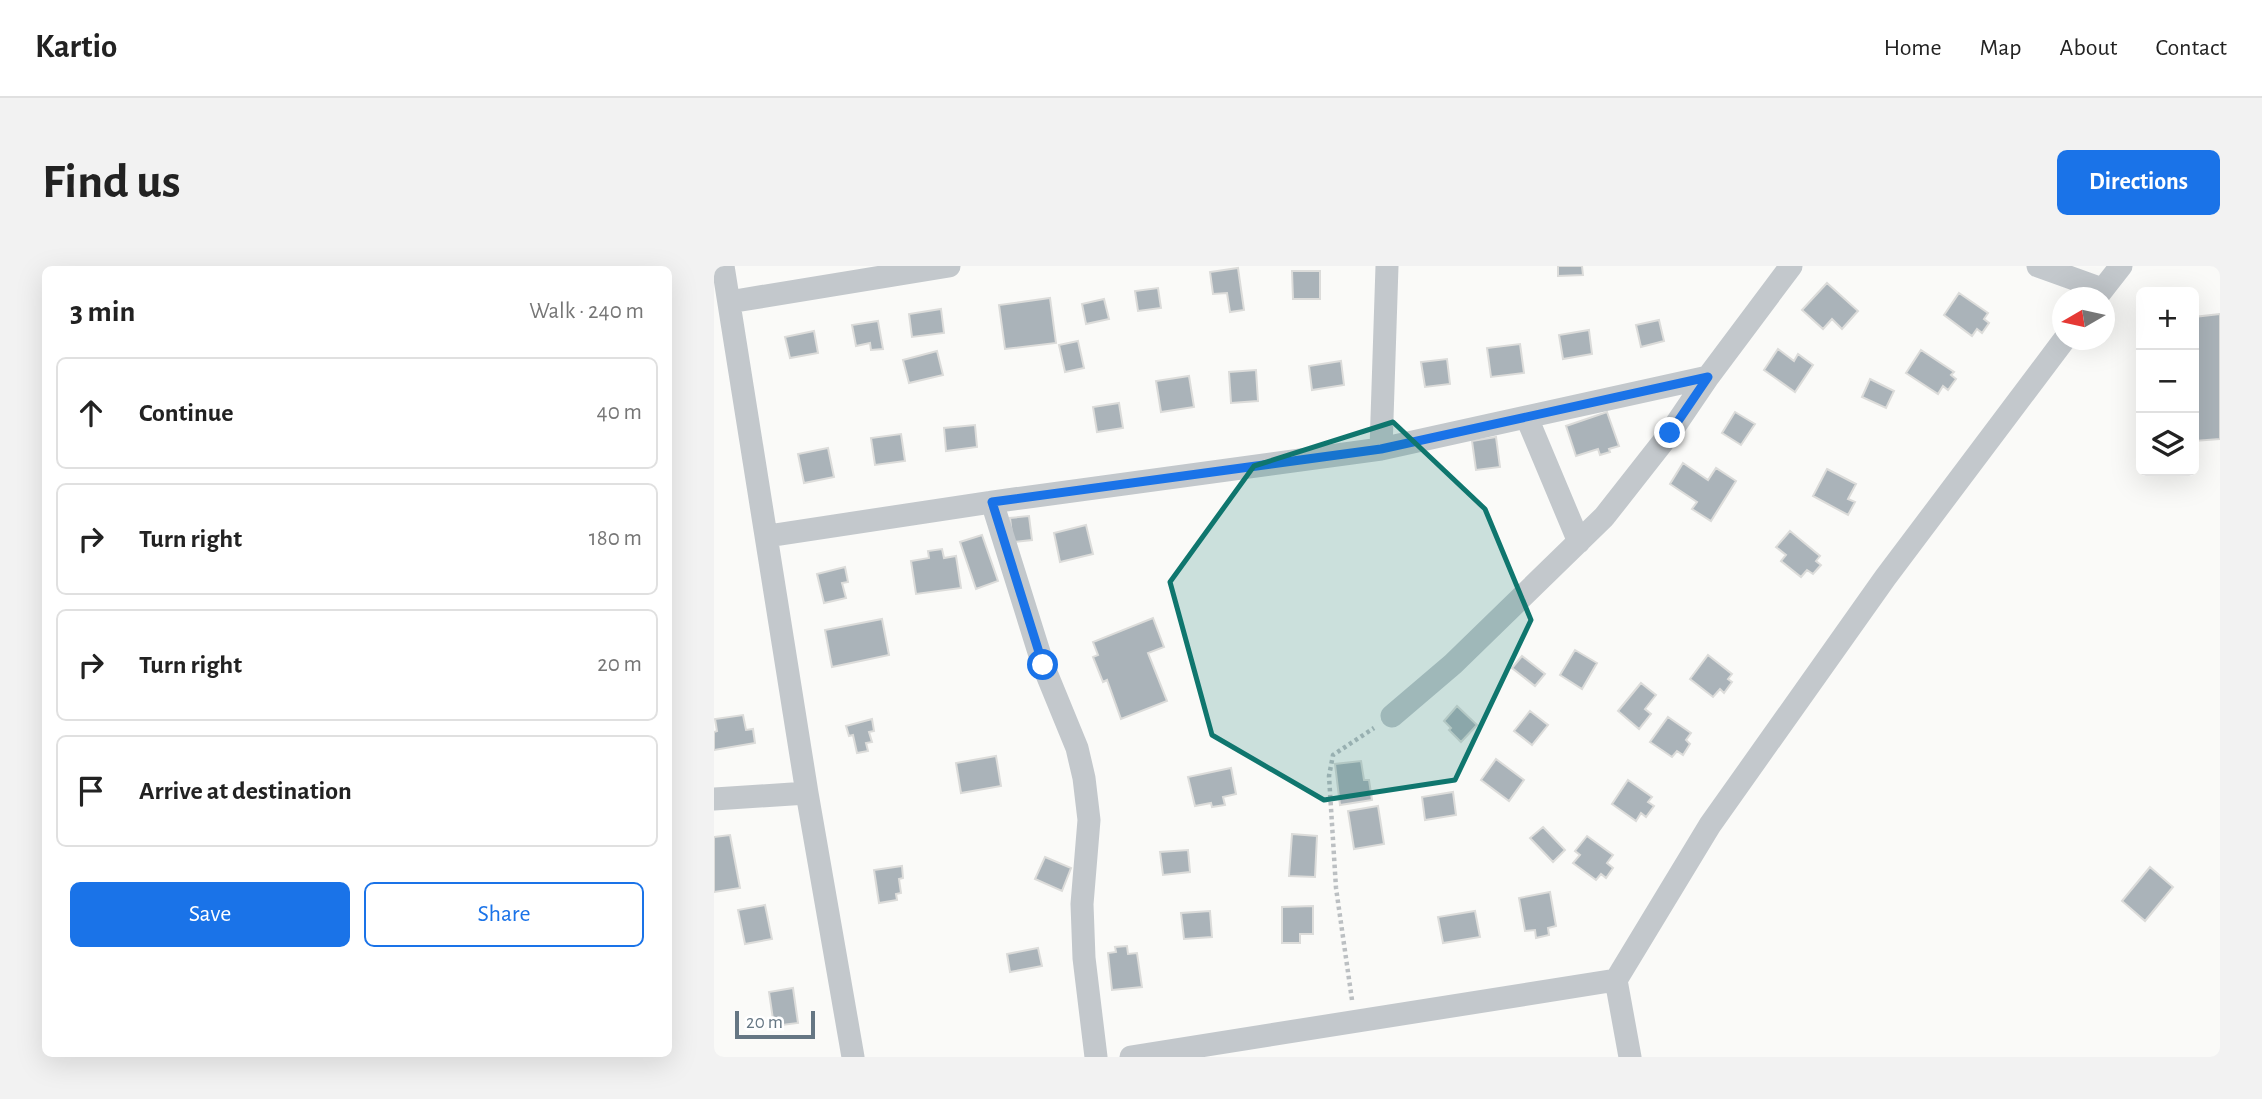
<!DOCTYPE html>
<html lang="en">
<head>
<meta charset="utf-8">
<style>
  :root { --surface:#fff; --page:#f2f2f2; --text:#222; --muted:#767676; --line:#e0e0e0; --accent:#1a73e8 }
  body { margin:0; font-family:"Alegreya Sans",sans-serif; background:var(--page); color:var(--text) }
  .controls { position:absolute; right:21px; top:21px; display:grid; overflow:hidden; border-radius:10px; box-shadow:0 7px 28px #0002 }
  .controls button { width:63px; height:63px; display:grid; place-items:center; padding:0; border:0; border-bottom:2px solid var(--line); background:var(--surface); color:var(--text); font:35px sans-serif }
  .compass { position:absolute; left:1338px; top:21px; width:63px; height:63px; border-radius:50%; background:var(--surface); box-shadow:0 7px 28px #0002; rotate:261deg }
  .scale { position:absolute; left:21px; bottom:18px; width:80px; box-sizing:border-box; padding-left:7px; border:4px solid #657683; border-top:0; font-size:19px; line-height:24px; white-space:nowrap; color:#657683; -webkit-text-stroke:5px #fff; paint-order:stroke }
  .stop { position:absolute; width:21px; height:21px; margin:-16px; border:5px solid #1a73e8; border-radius:50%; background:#fff }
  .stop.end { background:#1a73e8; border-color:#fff; box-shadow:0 2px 7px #0008 }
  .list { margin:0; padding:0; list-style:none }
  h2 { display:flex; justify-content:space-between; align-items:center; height:91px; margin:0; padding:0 28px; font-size:30px }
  h2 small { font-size:23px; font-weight:400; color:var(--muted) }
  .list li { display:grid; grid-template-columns:46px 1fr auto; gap:21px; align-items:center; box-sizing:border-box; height:112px; margin:0 14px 14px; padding:0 14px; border:2px solid var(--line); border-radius:10px }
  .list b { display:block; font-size:26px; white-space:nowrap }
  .list em { font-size:23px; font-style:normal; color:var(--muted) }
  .actions { display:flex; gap:14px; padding:21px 28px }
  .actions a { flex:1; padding:16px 0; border:2px solid var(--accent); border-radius:10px; text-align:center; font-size:24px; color:var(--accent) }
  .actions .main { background:var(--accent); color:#fff }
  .icon { flex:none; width:38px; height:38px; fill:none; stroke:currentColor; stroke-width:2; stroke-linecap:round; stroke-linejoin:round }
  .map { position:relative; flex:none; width:1506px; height:791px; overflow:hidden; border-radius:10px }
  header { display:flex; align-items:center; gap:42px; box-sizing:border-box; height:98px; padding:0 35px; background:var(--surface); border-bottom:2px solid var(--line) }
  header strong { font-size:33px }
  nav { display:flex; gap:38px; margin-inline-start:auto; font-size:24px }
  .intro { display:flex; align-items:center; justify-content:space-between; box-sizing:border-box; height:168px; padding:0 42px }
  h1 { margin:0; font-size:49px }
  .button { padding:18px 32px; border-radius:10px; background:var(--accent); color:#fff; font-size:24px; font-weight:700 }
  main { display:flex; gap:42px; padding:0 42px }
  aside { flex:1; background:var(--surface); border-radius:10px; box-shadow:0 7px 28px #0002 }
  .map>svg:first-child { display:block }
  .building { fill:#aab3b9; stroke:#dcdcda; stroke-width:2 }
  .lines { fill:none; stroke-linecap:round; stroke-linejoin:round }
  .path { stroke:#bbbfc2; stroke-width:4.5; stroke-dasharray:3.5 3.5; stroke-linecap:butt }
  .minor { stroke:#c3c8cc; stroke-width:23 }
  .route { stroke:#1a73e8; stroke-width:9 }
  .marked { fill:#0f766e; fill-opacity:0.2; stroke:#0f766e; stroke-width:5; stroke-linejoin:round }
</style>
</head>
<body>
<header>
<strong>Kartio</strong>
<nav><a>Home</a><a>Map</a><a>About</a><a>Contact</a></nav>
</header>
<div class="intro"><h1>Find us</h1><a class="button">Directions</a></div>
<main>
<aside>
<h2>3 min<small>Walk · 240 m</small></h2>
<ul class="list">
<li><svg class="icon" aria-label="ahead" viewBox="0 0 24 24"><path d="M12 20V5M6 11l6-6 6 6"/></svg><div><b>Continue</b></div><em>40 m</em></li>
<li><svg class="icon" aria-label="right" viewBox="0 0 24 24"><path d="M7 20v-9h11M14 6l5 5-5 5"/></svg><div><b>Turn right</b></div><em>180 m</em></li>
<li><svg class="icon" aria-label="right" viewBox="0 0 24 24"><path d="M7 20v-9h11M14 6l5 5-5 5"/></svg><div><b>Turn right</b></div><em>20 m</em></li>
<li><svg class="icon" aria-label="arrive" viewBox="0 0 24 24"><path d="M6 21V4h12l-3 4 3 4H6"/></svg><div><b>Arrive at destination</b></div></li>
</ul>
<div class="actions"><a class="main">Save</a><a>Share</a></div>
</aside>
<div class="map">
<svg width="1506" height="791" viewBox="0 0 1506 791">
  <rect width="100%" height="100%" fill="#fafaf8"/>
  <!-- building -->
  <path class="building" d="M844 0H868L869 9 844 10Z
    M524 2 530 44 516 46 513 27 499 28 496 6Z
    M578 5H606V33H579Z
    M1113 17 1144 45 1128 63 1118 53 1109 63 1088 44Z
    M444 22 447 42 424 45 421 25Z
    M1245 27 1274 47 1270 53 1275 57 1268 67 1263 63 1258 70 1230 49Z
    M336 32 342 77 291 83 285 39Z
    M390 33 395 53 372 58 368 38Z
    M227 43 230 67 198 71 195 48Z
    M1506 48V173L1480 175V51Z
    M945 54 950 75 927 81 922 59Z
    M164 55 169 83 157 84 156 77 142 80 138 59Z
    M875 64 878 88 849 93 845 69Z
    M100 65 104 87 76 92 71 71Z
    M364 75 370 102 351 106 345 79Z
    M806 78 810 107 777 111 773 82Z
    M1064 83 1080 95 1084 88 1099 99 1081 126 1050 104Z
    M1207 84 1240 106 1237 109 1242 113 1234 124 1229 120 1224 128 1192 107Z
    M223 85 229 109 195 117 189 94Z
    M733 93 736 118 711 121 707 96Z
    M627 95 630 119 598 124 595 100Z
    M542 104 544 135 517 137 515 106Z
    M475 110 480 141 447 146 442 115Z
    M1156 113 1180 125 1172 142 1148 131Z
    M405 137 409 162 383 166 379 141Z
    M893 146 905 180 895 183 896 186 886 189 884 183 862 190 852 160Z
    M1021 146 1041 158 1027 179 1008 167Z
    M261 159 263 181 232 185 230 162Z
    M187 168 191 195 161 199 157 172Z
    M782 171 786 201 762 204 758 175Z
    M114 182 120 211 90 217 84 188Z
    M969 197 994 214 1002 202 1022 215 997 255 978 243 983 236 956 218Z
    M1113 203 1142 218 1134 233 1141 236 1134 249 1099 230Z
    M315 250 318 274 299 276 296 252Z
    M372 259 379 288 346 296 340 267Z
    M1076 265 1106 290 1102 295 1107 299 1099 308 1093 304 1087 311 1067 295 1072 289 1062 281Z
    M268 269 284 315 262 323 246 276Z
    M228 283 230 292 242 290 247 322 202 328 197 295 215 292 214 285Z
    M131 301 134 316 128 317 132 332 110 337 103 308Z
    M439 352 450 381 434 387 453 435 407 453 393 414 389 416 379 391 384 389 379 376Z
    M168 353 175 389 118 401 111 364Z
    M861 384 883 397 868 423 846 409Z
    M994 389 1018 408 1014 413 1018 416 1010 427 1006 423 999 431 976 413Z
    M808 390 831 408 821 420 798 402Z
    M927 417 942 429 931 443 937 448 925 463 904 445Z
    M743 440 763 459 747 476 735 464 737 462 730 455Z
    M816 445 834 459 818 479 800 465Z
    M29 449 32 464 39 463 41 477 0 484V466L3 465 1 453Z
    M954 451 977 467 972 474 976 478 969 489 963 485 958 491 936 476Z
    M158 453 160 465 155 466 158 476 152 477 154 485 143 487 139 469 135 470 132 460Z
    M282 490 287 520 247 527 242 497Z
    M782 493 810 514 795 535 767 514Z
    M647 495 650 514H655L658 534 626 539 621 498Z
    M517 502 522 528 509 531 511 539 498 541 497 537 481 540 474 511Z
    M914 514 938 531 934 536 940 540 932 551 927 547 922 555 898 538Z
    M739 526 742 549 711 554 708 531Z
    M664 540 670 578 640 583 634 545Z
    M829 561 851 584 839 596 816 572Z
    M578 568 603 570 601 611 575 610Z
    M16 569 26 622 0 626V571Z
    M873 570 899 589 893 597 899 602 892 612 887 608 882 614 859 597 866 589 861 585Z
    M474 584 476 606 449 609 446 586Z
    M331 591 357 602 348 625 321 613Z
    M188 600 189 612 185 613 187 627 182 628 183 634 165 637 160 604Z
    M1436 601 1459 621 1431 655 1408 635Z
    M836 626 842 660 834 662 835 669 822 672 821 664 811 665 805 632Z
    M51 639 58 673 31 678 24 644Z
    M599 640V668H586V677H568V641Z
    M496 645 498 671 470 673 467 647Z
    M761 645 766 671 729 677 724 651Z
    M413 680 414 688 423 687 428 721 398 724 394 687 402 686 401 681Z
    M324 682 328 700 296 706 293 688Z
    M79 722 84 757 60 760 55 726Z"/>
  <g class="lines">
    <!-- path -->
    <path class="path" d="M638 734 622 622 615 510 619 489 660 462"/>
    <!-- minor -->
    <path class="minor" d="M9 0 93 527 139 791
      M1324 0 1388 23
      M1382 32 1407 0
      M15 36 235 0
      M813 152 865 276
      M667 183 673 0
      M278 236 329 399 363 482 370 512 375 554 368 638 370 692 382 791
      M54 270 278 236 667 183 994 111
      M678 450 739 398 890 251 956 167 994 111 1077 0
      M0 533 93 527
      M417 791 902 714
      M916 791 902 714 996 559 1171 312 1350 74"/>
  </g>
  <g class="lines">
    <!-- route -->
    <path class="route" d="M329 399 278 236 667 183 994 111 956 167"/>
  </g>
  <!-- marked area -->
  <path class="marked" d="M679 156 771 243 817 354 741 514 610 534 498 469 456 316 540 200Z"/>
</svg>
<div class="controls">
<button>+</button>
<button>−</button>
<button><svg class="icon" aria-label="layers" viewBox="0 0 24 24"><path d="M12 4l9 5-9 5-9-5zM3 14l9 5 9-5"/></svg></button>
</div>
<svg class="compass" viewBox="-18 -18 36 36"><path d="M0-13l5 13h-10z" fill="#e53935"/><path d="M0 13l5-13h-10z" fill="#767676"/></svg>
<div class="scale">20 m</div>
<div class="stop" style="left:329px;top:399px"></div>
<div class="stop end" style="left:956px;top:167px"></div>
</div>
</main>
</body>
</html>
